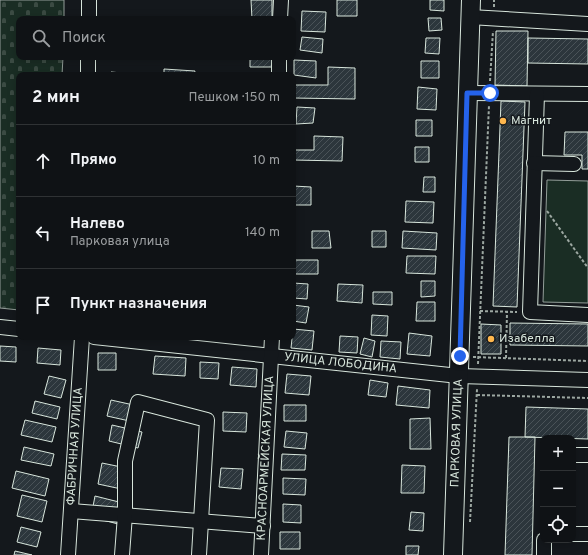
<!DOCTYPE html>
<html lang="ru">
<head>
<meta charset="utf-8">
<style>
  :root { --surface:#0f1215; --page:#181b1e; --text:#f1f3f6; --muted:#9b9ea0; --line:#2f3234 }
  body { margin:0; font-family:Overpass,sans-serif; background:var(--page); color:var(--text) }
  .controls { position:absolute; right:12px; bottom:12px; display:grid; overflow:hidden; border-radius:8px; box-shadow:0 2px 10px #0003 }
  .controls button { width:36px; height:36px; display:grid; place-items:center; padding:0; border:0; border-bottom:1px solid var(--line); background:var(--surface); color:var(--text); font:20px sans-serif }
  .stop { position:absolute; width:12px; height:12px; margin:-9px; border:3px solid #2563eb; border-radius:50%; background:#fff }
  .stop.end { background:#2563eb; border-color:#fff; box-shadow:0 1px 4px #0008 }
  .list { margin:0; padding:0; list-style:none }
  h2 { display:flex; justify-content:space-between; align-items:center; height:52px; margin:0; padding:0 16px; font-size:17px }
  h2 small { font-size:13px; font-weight:400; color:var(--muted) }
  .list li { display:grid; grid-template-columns:26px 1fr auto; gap:12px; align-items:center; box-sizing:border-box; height:72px; padding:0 16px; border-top:1px solid var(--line) }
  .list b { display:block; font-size:15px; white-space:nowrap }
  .list p { margin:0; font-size:13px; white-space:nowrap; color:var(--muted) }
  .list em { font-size:13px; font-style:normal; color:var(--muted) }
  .icon { flex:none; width:22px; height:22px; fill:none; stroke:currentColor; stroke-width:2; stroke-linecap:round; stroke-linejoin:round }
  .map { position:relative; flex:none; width:588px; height:555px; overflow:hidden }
  .search { position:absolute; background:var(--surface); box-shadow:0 2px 10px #0003; left:16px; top:16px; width:280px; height:44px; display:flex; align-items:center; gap:10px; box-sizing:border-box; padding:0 14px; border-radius:8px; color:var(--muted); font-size:15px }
  .panel { position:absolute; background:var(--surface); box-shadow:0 2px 10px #0003; left:16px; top:72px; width:280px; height:268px; border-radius:8px }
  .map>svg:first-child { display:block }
  .cemetery { fill:url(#cemetery-stones); stroke:#939e99 }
  .green { fill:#1a2d24; stroke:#939e99 }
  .building { fill:url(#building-hatch); stroke:#d8e6dc }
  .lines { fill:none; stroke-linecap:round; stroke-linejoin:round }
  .minor-casing { stroke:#d8e6dc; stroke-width:16 }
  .major-casing { stroke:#d8e6dc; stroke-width:20 }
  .path { stroke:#9da8a2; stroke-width:2; stroke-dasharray:3 2; stroke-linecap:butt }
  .minor { stroke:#14181c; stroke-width:14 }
  .major { stroke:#14181c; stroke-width:18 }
  .route { stroke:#2563eb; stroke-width:5 }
  .poi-dot { fill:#ffb74d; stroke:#14181c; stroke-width:1.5 }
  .labels { text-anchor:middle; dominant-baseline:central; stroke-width:3; stroke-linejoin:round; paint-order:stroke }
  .poi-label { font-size:12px; fill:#d8e6dc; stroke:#14181c; text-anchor:start }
  .street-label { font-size:12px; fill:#d8e6dc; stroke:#14181c }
</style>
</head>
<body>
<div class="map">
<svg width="588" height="555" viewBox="0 0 588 555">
  <defs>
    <pattern id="cemetery-stones" width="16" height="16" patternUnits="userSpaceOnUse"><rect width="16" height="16" fill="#1a2d24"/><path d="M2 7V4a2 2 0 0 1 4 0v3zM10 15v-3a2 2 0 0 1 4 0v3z" fill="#3b4b43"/></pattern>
    <pattern id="building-hatch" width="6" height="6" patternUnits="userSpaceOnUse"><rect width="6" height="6" fill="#2c363c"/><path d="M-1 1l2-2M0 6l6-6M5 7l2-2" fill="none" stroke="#4a5358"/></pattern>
  </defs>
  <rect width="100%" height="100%" fill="#14181c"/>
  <!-- cemetery -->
  <path class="cemetery" d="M0 0H64V19H19V57H63L62 75H19V310L0 308Z"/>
  <!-- green -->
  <path class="green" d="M547 180 588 181V303L543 302Z"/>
  <!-- building -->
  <path class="building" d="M251 0H272V19H252Z
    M337 0H357V16H337Z
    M430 0H444V11L430 10Z
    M302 11 326 12 325 32 301 31Z
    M428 18H441L442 30 429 31Z
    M496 31H528L527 86 495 85Z
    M302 37 323 39 322 53 300 50Z
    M426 38H440L439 54 425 53Z
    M528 38 588 39V64L528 63Z
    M250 57H274V67H250Z
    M294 60 316 61V78L294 75Z
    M421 61H439V78H421Z
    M328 67 355 68V99L293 98 294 85H328Z
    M164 69 195 71 194 75H164Z
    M111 72 122 73V75H111Z
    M248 73H270V75H248Z
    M418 87 437 89 436 110 417 109Z
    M501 101 525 102 517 307 493 306Z
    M297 107 315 108 313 123 296 124Z
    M416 120H432V136H416Z
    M565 132H588V169H582V155H564Z
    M314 136 343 137 342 161 293 160V150H314Z
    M415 147H429V162H415Z
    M424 177H435V192H423Z
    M293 186 311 187V205H293Z
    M406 201 434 202 433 223 405 222Z
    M312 231H329L331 248H312Z
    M372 231H386V247H372Z
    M403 231 437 233 436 250 402 248Z
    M407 256H436L435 274 406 273Z
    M293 260H318V274H293Z
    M421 281H435V296L421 297Z
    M293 283 308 284 307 299 293 298Z
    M338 284 363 285 362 303 337 301Z
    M373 292H392V305L373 304Z
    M417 302H435V321H416Z
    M293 305 309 307 306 323 293 321Z
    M372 315 388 316 387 336 371 335Z
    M510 323 588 324V346L510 345Z
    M481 324 501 325V354H481Z
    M293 329 314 331 312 350 291 348Z
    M409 333 432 336 430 356 407 354Z
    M340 336 358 337 357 353 339 352Z
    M364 338 375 341 372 357 360 354Z
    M381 341 401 342 400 359 380 357Z
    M0 346 16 347V362L0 361Z
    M38 348 61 350 60 365 37 363Z
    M98 353H116V370H98Z
    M155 356 186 358 185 376 153 374Z
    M200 362 219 363 218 379 200 378Z
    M232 367 257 369 256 387 230 385Z
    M287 374 311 376 309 395 285 393Z
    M49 376 66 380 61 398 44 394Z
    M370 380 388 383 386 397 368 395Z
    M398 386 430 390 429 408 396 405Z
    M111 400 138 406 134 422 107 416Z
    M35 401 60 407 57 419 32 413Z
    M284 405H306V421H284Z
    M526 407 588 409V439L525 437Z
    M223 412 247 413 246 432 223 431Z
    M430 418 431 449H410V419Z
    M25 420 56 427 52 442 21 435Z
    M112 425 142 432 138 448 109 441Z
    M286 431 307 433 305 449 284 447Z
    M509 437H535L532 555H505Z
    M24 447 54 454 51 466 21 460Z
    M282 454 306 455 305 470H281Z
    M102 463 131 469 126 490 98 484Z
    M402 465 425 466 424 493H401Z
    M221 468 243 469 241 489 219 487Z
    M16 471 49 479 45 496 12 488Z
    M283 478 306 479 305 495 283 494Z
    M22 495 47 501 42 522 17 516Z
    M95 496 127 504 122 525 91 517Z
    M283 504 301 505V523L283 522Z
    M411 512 424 513 423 531 409 530Z
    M21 527 41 532 37 547 17 542Z
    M280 532H300V549H280Z
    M406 546H419L418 555H406Z
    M15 551 32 555H14Z"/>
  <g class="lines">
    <defs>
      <g id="minor">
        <path d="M470 17 588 24"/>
        <path d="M89 19V0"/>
        <path d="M280 19 281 0"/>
        <path d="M88 75V57"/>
        <path d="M279 75V57"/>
        <path d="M467 93 588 94"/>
        <path d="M537 94 530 312 588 315"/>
        <path d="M534 163 574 164"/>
        <path d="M0 327 19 329"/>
        <path id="s1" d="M94 337 459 376 588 380"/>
        <path d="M573 455H588"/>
        <path d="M71 511 263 526"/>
        <path d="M573 534H588"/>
        <path id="s2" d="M68 555 82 337"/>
        <path d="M122 555 125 515V461L138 402 207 420 199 555"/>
        <path id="s3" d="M261 555 272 337"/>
        <path d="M544 555V540"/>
      </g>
      <g id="major">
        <path id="s4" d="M453 555 471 0"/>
      </g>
    </defs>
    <!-- minor casing -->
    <use href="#minor" class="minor-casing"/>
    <!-- major casing -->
    <use href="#major" class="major-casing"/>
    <!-- path -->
    <path class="path" d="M494 7V0
      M490 81 493 31
      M547 211 588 268
      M480 311 517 312
      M473 357 588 361
      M506 358 507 312
      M478 364 489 105
      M477 395 588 398
      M470 522 477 389"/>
    <!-- minor -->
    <use href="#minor" class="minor"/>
    <!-- major -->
    <use href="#major" class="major"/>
  </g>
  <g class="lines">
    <!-- route -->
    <path class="route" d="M460 356 467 93H490"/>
  </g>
  <!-- markers -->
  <g class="poi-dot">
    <circle cx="503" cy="121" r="4"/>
    <circle cx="491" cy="339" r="4"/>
  </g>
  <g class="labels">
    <!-- poi labels -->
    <g class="poi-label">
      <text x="511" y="121">Магнит</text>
      <text x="499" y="339">Изабелла</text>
    </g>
    <!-- street labels -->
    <g class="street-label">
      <text stroke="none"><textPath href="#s1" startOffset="248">УЛИЦА ЛОБОДИНА</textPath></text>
      <text stroke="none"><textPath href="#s4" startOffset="122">ПАРКОВАЯ УЛИЦА</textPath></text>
      <text stroke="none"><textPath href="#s2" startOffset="109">ФАБРИЧНАЯ УЛИЦА</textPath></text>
      <text stroke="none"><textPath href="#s3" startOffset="97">КРАСНОАРМЕЙСКАЯ УЛИЦА</textPath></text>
    </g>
  </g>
</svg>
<div class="controls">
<button>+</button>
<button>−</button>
<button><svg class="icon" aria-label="locate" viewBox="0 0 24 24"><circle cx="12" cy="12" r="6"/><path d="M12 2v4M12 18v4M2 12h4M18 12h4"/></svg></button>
</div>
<div class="stop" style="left:490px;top:93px"></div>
<div class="stop end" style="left:460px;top:356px"></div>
<div class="search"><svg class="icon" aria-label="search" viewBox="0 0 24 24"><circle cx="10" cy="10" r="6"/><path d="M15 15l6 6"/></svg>Поиск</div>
<section class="panel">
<h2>2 мин<small>Пешком · 150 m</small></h2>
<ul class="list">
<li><svg class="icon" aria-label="ahead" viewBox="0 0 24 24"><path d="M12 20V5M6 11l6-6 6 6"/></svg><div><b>Прямо</b></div><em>10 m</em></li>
<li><svg class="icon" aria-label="left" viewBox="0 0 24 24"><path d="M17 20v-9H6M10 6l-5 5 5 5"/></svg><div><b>Налево</b><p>Парковая улица</p></div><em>140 m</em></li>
<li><svg class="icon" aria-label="arrive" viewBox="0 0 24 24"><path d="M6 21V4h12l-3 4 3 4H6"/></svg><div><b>Пункт назначения</b></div></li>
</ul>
</section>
</div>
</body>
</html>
